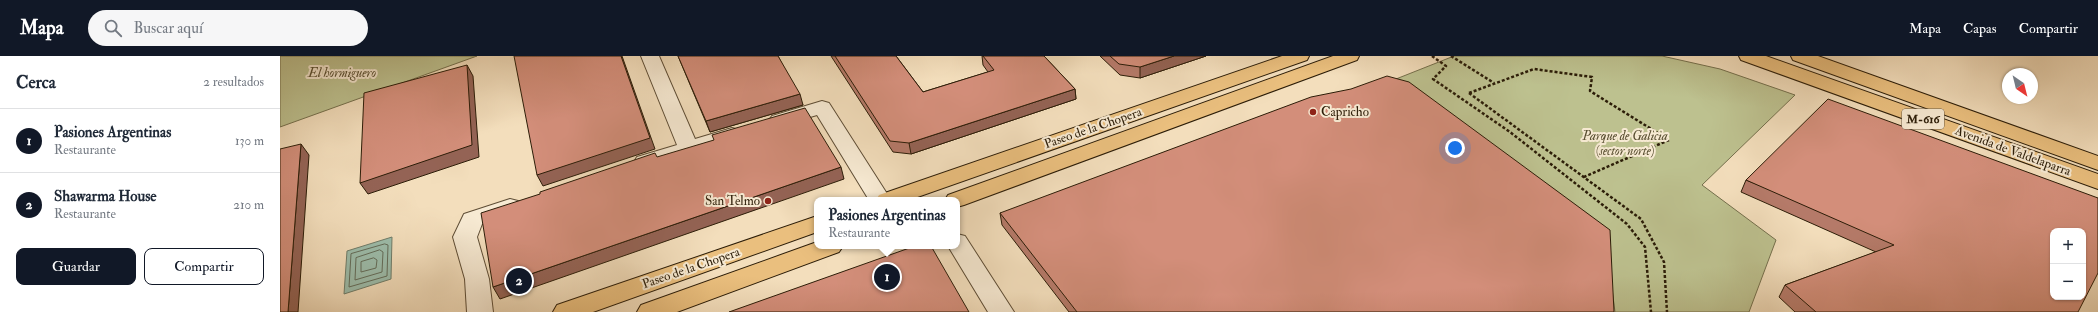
<!DOCTYPE html>
<html lang="es">
<head>
<meta charset="utf-8">
<style>
  :root { --surface:#fff; --page:#f6f6f7; --text:#1f2937; --muted:#747a83; --line:#e0e1e3; --accent:#111827 }
  body { margin:0; font-family:"IM FELL Double Pica",serif; background:var(--page); color:var(--text) }
  .controls { position:absolute; right:12px; bottom:12px; display:grid; overflow:hidden; border-radius:8px; box-shadow:0 1px 3px #0004 }
  .controls button { width:36px; height:36px; display:grid; place-items:center; padding:0; border:0; border-bottom:1px solid var(--line); background:var(--surface); color:var(--text); font:20px sans-serif }
  .compass { position:absolute; left:1722px; top:12px; width:36px; height:36px; border-radius:50%; background:var(--surface); box-shadow:0 1px 3px #0004; rotate:145deg }
  .you { position:absolute; left:1175px; top:92px; width:14px; height:14px; margin:-10px; border:3px solid #fff; border-radius:50%; background:#1a73e8; box-shadow:0 0 0 6px #1a73e833 }
  .badge { display:grid; place-items:center; width:26px; height:26px; border-radius:50%; background:var(--accent); color:#fff; font-size:13px; font-weight:700 }
  .pin { position:absolute; translate:-50% -50%; border:2px solid #fff; box-shadow:0 1px 4px #0006 }
  .popup { position:absolute; left:534px; top:141px; width:146px; height:52px; box-sizing:border-box; display:grid; place-content:center; border-radius:8px; background:var(--surface); filter:drop-shadow(0 1px 3px #0005); font-size:13px; white-space:nowrap; color:var(--muted) }
  .popup b { font-size:15px; color:var(--text) }
  .popup::after { content:''; position:absolute; left:50%; top:100%; margin-left:-8px; border:8px solid transparent; border-top-color:var(--surface) }
  .list { margin:0; padding:0; list-style:none }
  h2 { display:flex; justify-content:space-between; align-items:center; height:52px; margin:0; padding:0 16px; font-size:17px }
  h2 small { font-size:13px; font-weight:400; color:var(--muted) }
  .list li { display:grid; grid-template-columns:26px 1fr auto; gap:12px; align-items:center; box-sizing:border-box; height:64px; padding:0 16px; border-top:1px solid var(--line) }
  .list b { display:block; font-size:15px; white-space:nowrap }
  .list p { margin:0; font-size:13px; white-space:nowrap; color:var(--muted) }
  .list em { font-size:13px; font-style:normal; color:var(--muted) }
  .actions { display:flex; gap:8px; padding:12px 16px }
  .actions a { flex:1; padding:9px 0; border:1px solid var(--accent); border-radius:8px; text-align:center; font-size:14px; color:var(--accent) }
  .actions .main { background:var(--accent); color:#fff }
  .icon { flex:none; width:22px; height:22px; fill:none; stroke:currentColor; stroke-width:2; stroke-linecap:round; stroke-linejoin:round }
  .map { position:relative; flex:none; width:1818px; height:256px; overflow:hidden }
  header { display:flex; align-items:center; gap:24px; box-sizing:border-box; height:56px; padding:0 20px; background:var(--accent); color:#fff }
  header strong { font-size:19px }
  nav { display:flex; gap:22px; margin-inline-start:auto; font-size:14px }
  .search { width:280px; height:36px; background:var(--page); display:flex; align-items:center; gap:10px; box-sizing:border-box; padding:0 14px; border-radius:22px; color:var(--muted); font-size:15px }
  main { display:flex }
  aside { flex:1; background:var(--surface) }
  .map>svg:first-child { display:block }
  .green { fill:#bdc18f; stroke:#746f4c }
  .water { fill:#9dbdab; stroke:#707d6a }
  .lines { fill:none; stroke-linecap:round; stroke-linejoin:round }
  .shore { stroke:#646d5a; stroke-width:1 }
  .minor-casing { stroke:#5e4d35; stroke-width:2 }
  .major-casing { stroke:#2c1d08; stroke-width:2 }
  .highway-casing { stroke:#2c1d08; stroke-width:2 }
  .path { stroke:#2c1d08; stroke-width:2.5; stroke-dasharray:3 2; stroke-linecap:butt }
  .minor { fill:#f7ead3; fill-rule:evenodd }
  .major { fill:#eabf7e; fill-rule:evenodd }
  .highway { fill:#eabf7e; fill-rule:evenodd }
  .wall { fill:#b57a69; stroke:#2c1d08 }
  .shaded-wall { fill:#946355; stroke:#2c1d08 }
  .building { fill:#d38e7a; stroke:#2c1d08; fill-rule:evenodd }
  .poi-dot { fill:#8f2418; stroke:#f7ead3; stroke-width:1.5 }
  .labels { text-anchor:middle; dominant-baseline:central; stroke-width:4; stroke-linejoin:round; paint-order:stroke }
  .shield { fill:#f7ead3; stroke:#695a45; stroke-width:1 }
  .shield-label { font-size:12px; font-weight:bold; fill:#2c1d08 }
  .park-label { font-size:13px; font-style:italic; fill:#584e30; stroke:#f7ead3 }
  .poi-label { font-size:13px; fill:#2c1d08; stroke:#f7ead3; text-anchor:start }
  .street-label { font-size:13px; fill:#2c1d08; stroke:#f7ead3 }
</style>
</head>
<body>
<header>
<strong>Mapa</strong>
<div class="search"><svg class="icon" aria-label="search" viewBox="0 0 24 24"><circle cx="10" cy="10" r="6"/><path d="M15 15l6 6"/></svg>Buscar aquí</div>
<nav><a>Mapa</a><a>Capas</a><a>Compartir</a></nav>
</header>
<main>
<aside>
<h2>Cerca<small>2 resultados</small></h2>
<ul class="list">
<li><span class="badge">1</span><div><b>Pasiones Argentinas</b><p>Restaurante</p></div><em>130 m</em></li>
<li><span class="badge">2</span><div><b>Shawarma House</b><p>Restaurante</p></div><em>210 m</em></li>
</ul>
<div class="actions"><a class="main">Guardar</a><a>Compartir</a></div>
</aside>
<div class="map">
<svg width="1818" height="256" viewBox="0 0 1818 256">
  <rect width="100%" height="100%" fill="#f3debc"/>
  <filter id="stains"><feTurbulence type="fractalNoise" baseFrequency=".005" numOctaves="4"/><feColorMatrix values="0 0 0 0 .2 0 0 0 0 .09 0 0 0 0 .02 0 0 0 .5 -.17"/></filter>
  <radialGradient id="worn" r=".72"><stop offset=".6" stop-color="#630" stop-opacity="0"/><stop offset="1" stop-color="#630" stop-opacity=".3"/></radialGradient>
  <!-- green -->
  <path class="green" d="M0 0H197L0 71Z
    M1174 0H1382L1440 13 1515 39 1422 129 1496 184 1469 256H1335L1326 186 1116 23Z"/>
  <!-- water -->
  <path class="water" d="M112 181 111 223 64 238 67 195Z"/>
  <g class="lines">
    <!-- shore -->
    <path class="shore" d="M105 188 108 189 107 220 69 231 71 198Z
      M100 194 103 196 102 216 75 224 76 202Z
      M94 202 97 204 96 212 81 216V206Z"/>
    <defs>
      <path id="minor" d="M361 0H379L415 83 452 72 459 74 462 78 459 82 373 111 365 113 357 111 354 106 357 101 397 89Z
        M542 45 549 47 611 144H589L537 59 499 70 492 68 489 64 492 60Z
        M230 143 238 145 241 150 238 155 202 168 197 181 209 223 213 256H187L185 223 173 181 184 158Z
        M677 178 685 180 734 256H708L668 190H677Z"/>
      <path id="major" d="M1002 0H1029L1027 4 629 144H596L599 139Z
        M1053 0H1079L1077 4 684 149 677 151V144H665L668 139Z
        M537 160V176L313 256H273L277 249Z
        M537 186V190H563L559 196 397 256H357L361 249Z"/>
      <path id="highway" d="M1459 0H1486L1818 118V133L1461 4Z
        M1511 0H1538L1818 100V114L1513 4Z"/>
    </defs>
    <!-- minor casing -->
    <use href="#minor" class="minor-casing"/>
    <!-- major casing -->
    <use href="#major" class="major-casing"/>
    <!-- highway casing -->
    <use href="#highway" class="highway-casing"/>
    <!-- path -->
    <path class="path" d="M1152 0 1166 10 1153 23 1230 76 1347 168 1365 191 1371 256
      M1171 0 1214 27
      M1189 37 1254 13 1312 21 1310 35 1389 84 1304 121
      M1189 37 1361 163 1384 206 1387 256"/>
    <!-- minor -->
    <use href="#minor" class="minor"/>
    <!-- major -->
    <use href="#major" class="major"/>
    <!-- highway -->
    <use href="#highway" class="highway"/>
  </g>
  <!-- wall -->
  <path class="wall" d="M398 0H498L523 49 430 76Z
    M551 0H616L643 36 708 16 703 9 702 0H764L795 33 796 43 631 98 613 96Z
    M820 0H926L860 22 840 19Z
    M1466 124 1798 256H1515L1499 241 1505 229 1596 196 1461 136Z
    M720 157 1334 256H789L722 169Z"/>
  <!-- shaded-wall -->
  <path class="shaded-wall" d="M341 0H342L375 93 263 130 257 119Z
    M894 0H926L860 22V11Z
    M187 9 193 20 199 101 88 138 80 127Z
    M795 33 796 43 631 98 629 87Z
    M520 38 523 49 430 76 426 65Z
    M21 88 29 99 18 256H8Z
    M561 111 564 123 220 243 213 231Z"/>
  <!-- building -->
  <path class="building" d="M234 0H341L370 82 257 119Z
    M398 0H498L520 38 426 65Z
    M555 0H616L643 36 714 14 703 0H764L795 33 629 87 610 85Z
    M830 0H894L860 11 839 8Z
    M187 9 192 89 80 127 84 37Z
    M1107 20 1129 26 1330 174 1334 256H797L720 157 1031 41 1071 33Z
    M1548 43 1818 142V217L1798 256H1536L1505 229 1614 189 1466 124ZM1773 175H1803V241H1773Z
    M525 52 561 111 213 231 201 157 260 138V136L375 97 377 101 434 84 432 79Z
    M21 88 8 256H0V93Z
    M635 190H651L689 256H449Z"/>
  <!-- markers -->
  <g class="poi-dot">
    <circle cx="1033" cy="56" r="4"/>
    <circle cx="488" cy="145" r="4"/>
  </g>
  <g class="labels">
    <!-- shield labels -->
    <rect class="shield" x="1622" y="53" width="42" height="20" rx="3"/>
    <g class="shield-label">
      <text x="1643" y="63">M-616</text>
    </g>
    <!-- park labels -->
    <g class="park-label">
      <text x="62" y="17">El hormiguero</text>
      <text x="1345" y="80">Parque de Galicia<tspan x="1345" dy="15">(sector norte)</tspan></text>
    </g>
    <!-- poi labels -->
    <g class="poi-label">
      <text x="1041" y="56">Capricho</text>
      <text x="480" y="145" text-anchor="end">San Telmo</text>
    </g>
    <!-- street labels -->
    <g class="street-label">
      <text transform="translate(813 72) rotate(-19)">Paseo de la Chopera</text>
      <text transform="translate(1733 95) rotate(20)">Avenida de Valdelaparra</text>
      <text transform="translate(411 212) rotate(-19)">Paseo de la Chopera</text>
    </g>
  </g>
  <rect width="100%" height="100%" filter="url(#stains)"/>
  <rect width="100%" height="100%" fill="url(#worn)"/>
</svg>
<div class="controls">
<button>+</button>
<button>−</button>
</div>
<svg class="compass" viewBox="-18 -18 36 36"><path d="M0-13l5 13h-10z" fill="#e53935"/><path d="M0 13l5-13h-10z" fill="#747a83"/></svg>
<div class="you"></div>
<div class="pin badge" style="left:607px;top:221px">1</div>
<div class="popup"><b>Pasiones Argentinas</b>Restaurante</div>
<div class="pin badge" style="left:239px;top:225px">2</div>
</div>
</main>
</body>
</html>
